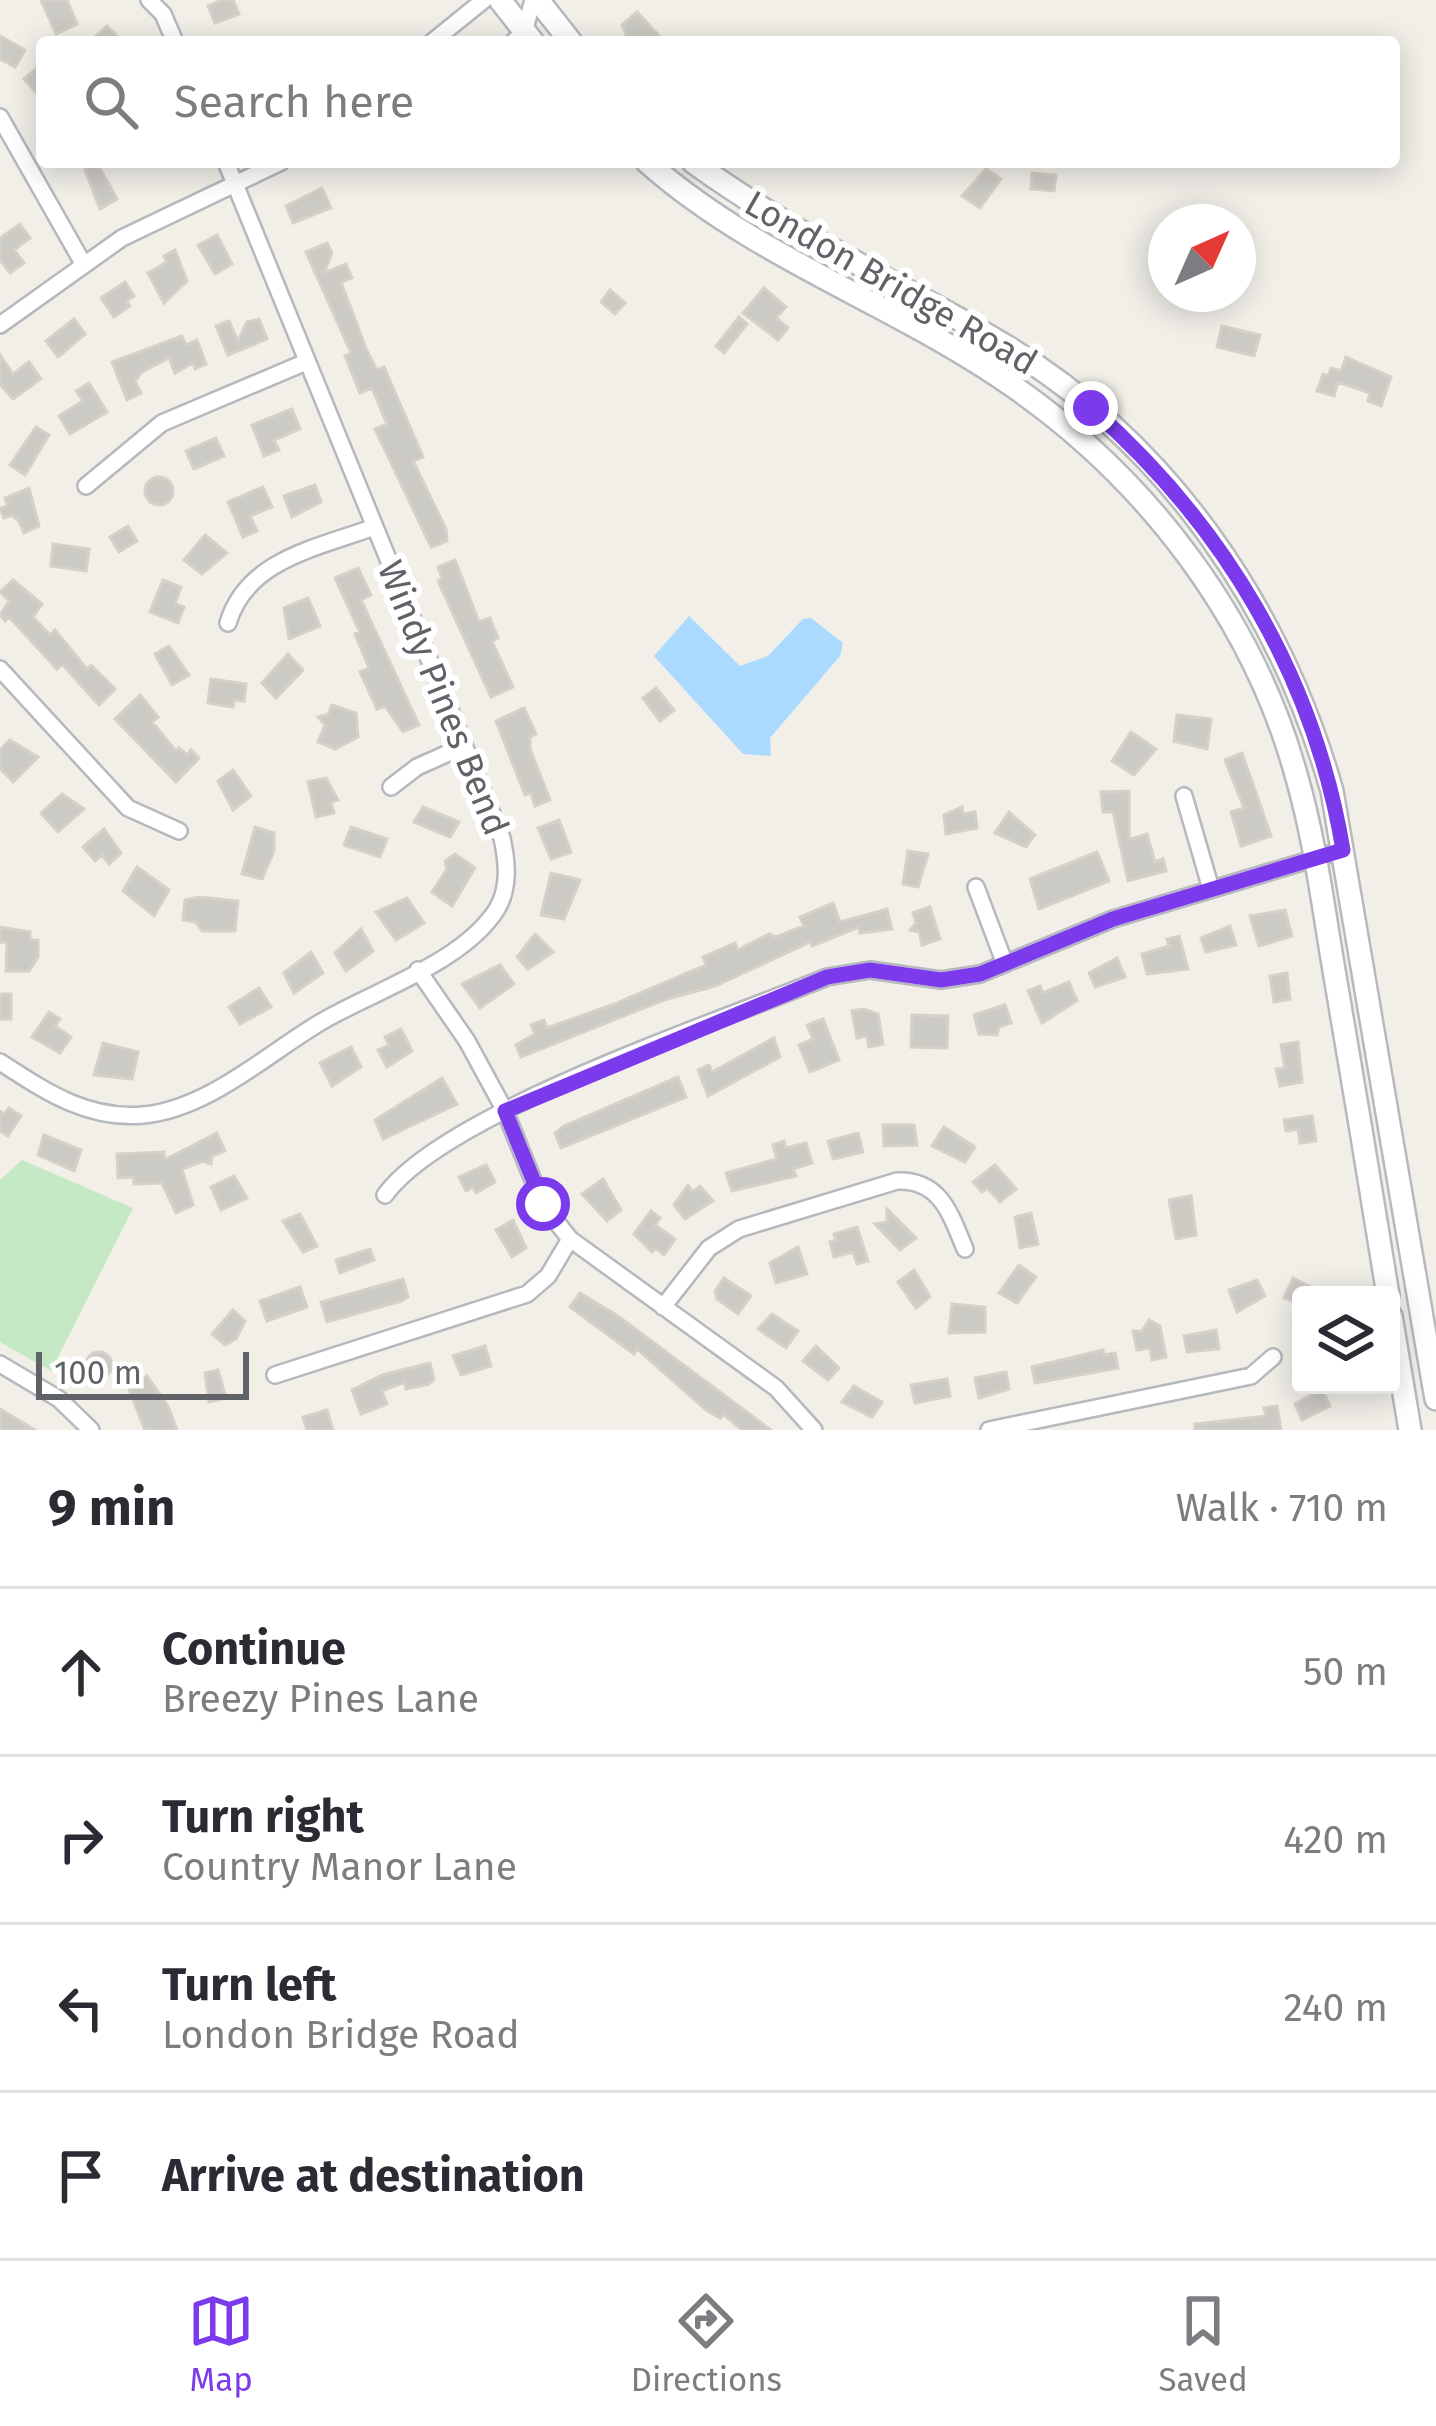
<!DOCTYPE html>
<html lang="en">
<head>
<meta charset="utf-8">
<style>
  :root { --surface:#fff; --page:#f2f2f3; --text:#2b2b33; --muted:#7c7c81; --line:#e1e1e2; --accent:#7c3aed }
  body { margin:0; font-family:"Fira Sans",sans-serif; background:var(--page); color:var(--text) }
  .controls { position:absolute; right:36px; bottom:36px; display:grid; overflow:hidden; border-radius:12px; box-shadow:0 6px 30px #0003 }
  .controls button { width:108px; height:108px; display:grid; place-items:center; padding:0; border:0; border-bottom:3px solid var(--line); background:var(--surface); color:var(--text); font:60px sans-serif }
  .compass { position:absolute; left:1148px; top:204px; width:108px; height:108px; border-radius:50%; background:var(--surface); box-shadow:0 6px 30px #0003; rotate:45deg }
  .scale { position:absolute; left:36px; bottom:30px; width:213px; box-sizing:border-box; padding-left:12px; border:6px solid #5f6368; border-top:0; font-size:33px; line-height:42px; white-space:nowrap; color:#5f6368; -webkit-text-stroke:9px #fff; paint-order:stroke }
  .stop { position:absolute; width:36px; height:36px; margin:-27px; border:9px solid #7c3aed; border-radius:50%; background:#fff }
  .stop.end { background:#7c3aed; border-color:#fff; box-shadow:0 3px 12px #0008 }
  .list { margin:0; padding:0; list-style:none }
  h2 { display:flex; justify-content:space-between; align-items:center; height:156px; margin:0; padding:0 48px; font-size:51px }
  h2 small { font-size:39px; font-weight:400; color:var(--muted) }
  .list li { display:grid; grid-template-columns:78px 1fr auto; gap:36px; align-items:center; box-sizing:border-box; height:168px; padding:0 48px; border-top:3px solid var(--line) }
  .list b { display:block; font-size:45px; white-space:nowrap }
  .list p { margin:0; font-size:39px; white-space:nowrap; color:var(--muted) }
  .list em { font-size:39px; font-style:normal; color:var(--muted) }
  .icon { flex:none; width:66px; height:66px; fill:none; stroke:currentColor; stroke-width:2; stroke-linecap:round; stroke-linejoin:round }
  .map { position:relative; flex:none; width:1436px; height:1430px; overflow:hidden }
  .search { position:absolute; background:var(--surface); box-shadow:0 6px 30px #0003; left:36px; right:36px; top:36px; height:132px; display:flex; align-items:center; gap:30px; box-sizing:border-box; padding:0 42px; border-radius:12px; color:var(--muted); font-size:45px }
  .sheet { height:828px; background:var(--surface) }
  nav { display:flex; justify-content:space-around; align-items:center; box-sizing:border-box; height:168px; border-top:3px solid var(--line); background:var(--surface); font-size:33px; color:var(--muted) }
  nav a { display:grid; justify-items:center; gap:6px }
  nav .on { color:var(--accent) }
  .map>svg:first-child { display:block }
  .green { fill:#c5e8c5 }
  .water { fill:#aadaff }
  .building { fill:#cccac5; stroke:#d6d1c6; stroke-width:3 }
  .lines { fill:none; stroke-linecap:round; stroke-linejoin:round }
  .minor-casing { stroke:#b5b8bc; stroke-width:20 }
  .secondary-casing { stroke:#b6babf; stroke-width:26 }
  .minor { stroke:#fff; stroke-width:15 }
  .secondary { stroke:#fff; stroke-width:21 }
  .route { stroke:#7c3aed; stroke-width:15 }
  .labels { text-anchor:middle; dominant-baseline:central; stroke-width:12; stroke-linejoin:round; paint-order:stroke }
  .street-label { font-size:36px; fill:#5f6368; stroke:#fff }
</style>
</head>
<body>
<div class="map">
<svg width="1436" height="1430" viewBox="0 0 1436 1430">
  <rect width="100%" height="100%" fill="#f1efe8"/>
  <!-- green -->
  <path class="green" d="M22 1160 133 1208 51 1371 0 1342V1180Z"/>
  <!-- water -->
  <path class="water" d="M689 616 740 666 768 656 803 619 811 618 843 643 840 656 770 738 771 756 743 754 654 656Z"/>
  <!-- building -->
  <path class="building" d="M41 0H67L77 24 56 34Z
    M222 0H233L239 14 215 23 208 6Z
    M637 12 665 42H633L626 35 622 25Z
    M107 26 123 42H89Z
    M0 36 25 50 15 67 0 59Z
    M42 64V99L24 79Z
    M97 163 117 199 100 209 85 170Z
    M986 169 1001 179 980 208 962 196Z
    M1032 173 1056 175 1054 191 1031 189Z
    M322 188 331 208 293 223 286 206Z
    M20 224 30 238 14 250 24 263 10 273 0 260V238Z
    M217 235 232 264 215 274 198 245Z
    M327 243 332 253 324 273 346 264 352 278 341 282 367 351 377 370 384 367 423 457 413 461 446 529 447 541 431 547 375 429 387 424 372 388 360 393 345 356 351 353 306 252Z
    M175 250 187 281 164 303 148 273 167 262 164 256Z
    M125 282 134 296 126 301 130 306 114 317 101 298Z
    M764 288 786 307 776 318 788 328 778 340 743 313Z
    M610 290 625 303 615 314 601 302Z
    M739 317 747 324 724 353 716 346Z
    M74 319 85 334 58 357 46 341Z
    M259 319 267 339 228 355 216 326 229 321 238 341 247 322Z
    M1222 326 1260 335 1254 356 1217 347Z
    M182 336 186 345 197 340 206 364 195 369 193 363 175 373 169 358 142 372 135 381 141 393 127 400 112 362Z
    M0 355 13 374 29 362 41 379 13 399 0 384Z
    M1346 357 1391 377 1381 406 1368 401 1370 393 1338 382 1334 396 1317 391 1323 374 1328 376 1331 368 1341 371Z
    M89 383 107 412 70 434 59 416 83 401 76 391Z
    M292 409 300 429 274 440 279 450 264 456 252 425Z
    M36 427 49 435 25 475 10 465Z
    M216 438 224 456 194 469 186 451Z
    M145 491a14 14 0 1 1 28 0a14 14 0 1 1-28 0Z
    M315 485 321 502 292 517 284 496Z
    M263 487 272 507 250 516 257 531 243 537 228 502Z
    M29 488 39 526 24 533 19 521 12 515 4 518 0 509 8 505 5 498Z
    M128 526 137 541 119 552 110 537Z
    M205 535 227 553 202 574 184 560Z
    M53 544 89 549 86 571 51 566Z
    M455 560 479 622 490 618 498 638 492 641 513 687 491 697 438 581 442 578 438 567Z
    M358 568 371 595 361 600 419 725 403 732 385 706 377 709 360 672 369 668 355 634 360 632 335 578Z
    M13 580 42 604 33 617 50 635 55 630 87 669 91 665 115 689 99 705 62 664 57 669 9 617 5 621 0 615 9 601 0 592Z
    M163 580 181 587 175 604 184 607 178 623 150 612Z
    M308 598 320 626 289 639 284 608Z
    M169 646 189 675 172 685 155 654Z
    M288 654 303 670 276 698 262 683Z
    M211 679 246 684 244 701 234 700 233 707 208 703Z
    M656 688 674 710 660 721 643 698Z
    M140 695 158 717 152 722 176 751 179 748 187 755 191 750 199 758 176 782 115 719Z
    M332 705 356 713 358 737 335 749 318 742 325 725 318 717 328 714Z
    M524 708 536 734 530 737V749L550 800 535 806 531 793 525 795 496 721Z
    M1177 715 1211 719 1207 749 1174 741Z
    M1131 732 1156 749 1134 775 1112 761Z
    M10 740 38 757 13 782 0 768V750Z
    M1242 753 1271 836 1241 846 1231 812 1244 808 1225 760Z
    M233 770 251 796 233 810 218 781Z
    M326 778 338 800 331 802 334 813 316 817 308 782Z
    M1129 791V840L1147 834 1155 862 1163 859 1166 871 1128 881 1113 812H1103L1101 792Z
    M62 794 84 809 58 832 41 813Z
    M423 807 459 822 450 837 414 822Z
    M962 807 963 814 975 812 977 828 946 834 944 815Z
    M1009 812 1035 835 1026 847 995 833Z
    M559 820 571 852 551 859 538 828Z
    M255 827 274 833V851L262 879 242 874Z
    M351 827 387 839 380 857 344 845Z
    M104 829 121 853 109 864 102 855 95 861 83 847Z
    M908 851 928 854 918 887 903 884Z
    M1097 852 1109 881 1039 909 1030 879Z
    M455 854 475 868 452 906 432 892 447 869 445 861Z
    M137 867 169 890 154 916 123 891Z
    M551 873 580 880 564 919 541 915Z
    M199 897 238 901 235 931H202L196 922 183 920 185 900Z
    M407 898 424 923 396 940 376 912Z
    M833 903 840 922 887 909 892 929 860 933 859 927 812 946 810 942 715 986 664 1000 521 1057 516 1045 535 1034 531 1025 544 1020 547 1028 617 1003 706 965 703 957 735 943 738 950 769 934 776 937 804 926 800 917Z
    M930 907 940 939 922 945 919 932 910 930 916 923 913 913Z
    M1285 910 1292 936 1259 946 1250 916Z
    M1230 926 1236 945 1206 952 1201 938Z
    M0 927 30 932V940H38V957L29 971H6L7 942H0Z
    M361 929 373 951 346 971 335 953Z
    M535 934 553 952 528 969 517 957Z
    M1179 936 1188 969 1147 974 1142 954 1169 946 1167 939Z
    M311 952 323 973 294 993 284 973Z
    M1117 958 1125 977 1095 987 1089 973Z
    M500 965 514 984 480 1008 462 984Z
    M1287 973 1290 999 1274 1002 1270 976Z
    M1069 982 1077 1001 1042 1023 1028 991 1040 986 1043 993Z
    M259 988 271 1007 240 1024 229 1007Z
    M0 994H11V1019H0Z
    M1005 1005 1011 1023 999 1027 997 1035 979 1034 974 1015Z
    M863 1009 878 1014 883 1044 869 1047 867 1036 857 1038 852 1011Z
    M49 1012 60 1019 55 1026 71 1037 60 1053 32 1037Z
    M912 1015 948 1016 947 1048 911 1047Z
    M823 1019 839 1060 810 1072 799 1045 813 1039 807 1025Z
    M401 1029 412 1051 387 1067 378 1050 389 1045 385 1037Z
    M774 1038 780 1057 708 1096 698 1070 709 1065 712 1072Z
    M1298 1042 1302 1082 1280 1086 1276 1069 1285 1068 1281 1045Z
    M103 1043 138 1052 132 1079 94 1075Z
    M351 1047 361 1067 332 1086 320 1063Z
    M678 1077 686 1097 561 1148 555 1133 564 1126Z
    M442 1078 457 1104 383 1139 375 1120Z
    M9 1108 21 1116 8 1136 0 1131V1111L4 1114Z
    M1312 1116 1316 1141 1300 1143 1298 1129 1286 1131 1284 1120Z
    M883 1125H914L917 1145 884 1146Z
    M944 1127 975 1147 965 1162 932 1146Z
    M217 1133 225 1151 212 1156 211 1164 203 1161 182 1169 193 1205 176 1213 162 1183 134 1184V1177L118 1178 117 1154 164 1152V1160Z
    M858 1133 863 1152 833 1159 828 1141Z
    M44 1135 81 1150 74 1171 38 1155Z
    M784 1141 786 1148 806 1143 812 1163 793 1169 796 1176 732 1191 726 1173 777 1159 773 1145Z
    M486 1165 495 1182 476 1193 473 1187 466 1191 459 1177Z
    M995 1165 1016 1189 1000 1202 987 1188 982 1192 973 1182Z
    M234 1176 247 1198 221 1210 211 1187Z
    M603 1179 621 1210 607 1221 582 1194Z
    M688 1185 693 1192 700 1186 713 1201 685 1219 674 1205Z
    M1191 1196 1196 1235 1176 1239 1169 1200Z
    M887 1209 916 1238 900 1250 875 1224 887 1222Z
    M651 1211 660 1218 655 1225 675 1239 664 1255 656 1248 652 1252 634 1234Z
    M1031 1213 1038 1244 1020 1248 1015 1217Z
    M300 1214 317 1246 303 1252 283 1221Z
    M513 1220 526 1248 512 1257 496 1230Z
    M857 1227 868 1261 857 1264 853 1252 834 1257 830 1242 836 1240 834 1234Z
    M798 1247 807 1274 776 1283 770 1263Z
    M370 1249 374 1260 340 1273 336 1260Z
    M1019 1265 1036 1277 1017 1303 999 1293Z
    M914 1270 930 1297 916 1308 898 1282Z
    M724 1278 751 1296 738 1314 717 1299 715 1291Z
    M1293 1278 1326 1295H1301L1295 1302 1284 1298Z
    M403 1279 408 1297 401 1301 327 1322 321 1302Z
    M1257 1280 1265 1296 1237 1312 1229 1290Z
    M300 1287 307 1307 267 1321 260 1301Z
    M580 1293 618 1316 771 1430H742L723 1414 720 1418 706 1410 637 1349 634 1354 570 1307Z
    M952 1304 985 1307V1332L949 1333Z
    M233 1310 245 1321 236 1339 225 1345 212 1334Z
    M772 1314 798 1331 786 1348 758 1329Z
    M1149 1320 1160 1326 1166 1357 1152 1360 1150 1348 1137 1350 1133 1331H1142Z
    M1216 1330 1219 1349 1187 1352 1184 1336Z
    M485 1346 491 1366 461 1375 453 1356Z
    M816 1346 839 1368 828 1380 803 1361Z
    M1103 1350 1104 1355 1115 1353 1118 1368 1035 1383 1032 1367Z
    M86 1365a13 13 0 1 1 26 0a13 13 0 1 1-26 0Z
    M430 1363 434 1380 429 1384 406 1389 405 1382 382 1391 387 1404 361 1414 352 1390 382 1375Z
    M218 1370 226 1398 209 1402 205 1373Z
    M1006 1372 1009 1389 979 1398 975 1378Z
    M147 1376 168 1406 177 1430H145L128 1387Z
    M947 1379 950 1396 915 1403 911 1385Z
    M854 1386 882 1402 872 1417 842 1402Z
    M1322 1389 1330 1406 1302 1420 1295 1404Z
    M1277 1406 1281 1430H1195V1424L1266 1416 1264 1408Z
    M0 1409 35 1430H0Z
    M327 1410 333 1430H307L303 1417Z"/>
  <g class="lines">
    <defs>
      <path id="minor" d="M149 0 163 14 175 42
        M432 42 484 0
        M513 42 524 32 533 0
        M0 117 84 265
        M0 325 122 238 281 162
        M86 486 162 423 306 362
        M228 623C247 559 318 548 374 527
        M0 669 128 808 179 831
        M391 787 417 767 464 746
        M1184 796 1211 889
        M976 887 1005 964
        M418 970 467 1041 505 1111 543 1205 570 1239 776 1388 814 1430
        M0 1062C45 1091 87 1120 143 1115 208 1109 267 1054 321 1022 373 991 463 963 497 909 510 887 507 861 502 838L226 162
        M385 1195C445 1112 724 1020 827 977L870 970 941 980 980 974 1113 919 1343 850
        M663 1307 709 1248 739 1229 897 1181C941 1179 951 1216 965 1249
        M0 1364 59 1399 91 1430
        M275 1375 527 1294 548 1276 570 1239
        M989 1430 1251 1376 1273 1357"/>
      <path id="secondary" d="M500 0 533 42
        M538 0 571 42
        M647 162C756 259 899 305 1017 389 1149 482 1254 620 1297 778 1316 844 1324 914 1336 982 1354 1086 1371 1191 1388 1295
        M693 162C789 232 897 282 999 342 1167 441 1279 606 1332 791L1436 1399
        M1391 1316 1410 1430"/>
    </defs>
    <!-- minor casing -->
    <use href="#minor" class="minor-casing"/>
    <!-- secondary casing -->
    <use href="#secondary" class="secondary-casing"/>
    <!-- minor -->
    <use href="#minor" class="minor"/>
    <!-- secondary -->
    <use href="#secondary" class="secondary"/>
  </g>
  <g class="lines">
    <!-- route -->
    <path class="route" d="M543 1204 505 1111 827 977 870 970 941 980 980 974 1113 919 1343 850C1314 675 1223 524 1091 408"/>
  </g>
  <g class="labels">
    <!-- street labels -->
    <g class="street-label">
      <text transform="translate(891 283) rotate(30)">London Bridge Road</text>
      <text transform="translate(443 698) rotate(68)">Windy Pines Bend</text>
    </g>
  </g>
</svg>
<div class="controls">
<button><svg class="icon" aria-label="layers" viewBox="0 0 24 24"><path d="M12 4l9 5-9 5-9-5zM3 14l9 5 9-5"/></svg></button>
</div>
<svg class="compass" viewBox="-18 -18 36 36"><path d="M0-13l5 13h-10z" fill="#e53935"/><path d="M0 13l5-13h-10z" fill="#7c7c81"/></svg>
<div class="scale">100 m</div>
<div class="stop" style="left:543px;top:1204px"></div>
<div class="stop end" style="left:1091px;top:408px"></div>
<div class="search"><svg class="icon" aria-label="search" viewBox="0 0 24 24"><circle cx="10" cy="10" r="6"/><path d="M15 15l6 6"/></svg>Search here</div>
</div>
<section class="sheet">
<h2>9 min<small>Walk · 710 m</small></h2>
<ul class="list">
<li><svg class="icon" aria-label="ahead" viewBox="0 0 24 24"><path d="M12 20V5M6 11l6-6 6 6"/></svg><div><b>Continue</b><p>Breezy Pines Lane</p></div><em>50 m</em></li>
<li><svg class="icon" aria-label="right" viewBox="0 0 24 24"><path d="M7 20v-9h11M14 6l5 5-5 5"/></svg><div><b>Turn right</b><p>Country Manor Lane</p></div><em>420 m</em></li>
<li><svg class="icon" aria-label="left" viewBox="0 0 24 24"><path d="M17 20v-9H6M10 6l-5 5 5 5"/></svg><div><b>Turn left</b><p>London Bridge Road</p></div><em>240 m</em></li>
<li><svg class="icon" aria-label="arrive" viewBox="0 0 24 24"><path d="M6 21V4h12l-3 4 3 4H6"/></svg><div><b>Arrive at destination</b></div></li>
</ul>
</section>
<nav>
<a class="on"><svg class="icon" aria-label="map" viewBox="0 0 24 24"><path d="M3 6l6-2 6 2 6-2v14l-6 2-6-2-6 2zM9 4v14M15 6v14"/></svg>Map</a>
<a><svg class="icon" aria-label="directions" viewBox="0 0 24 24"><path d="M12 3l9 9-9 9-9-9zM9 14v-3h6M13 9l2 2-2 2"/></svg>Directions</a>
<a><svg class="icon" aria-label="saved" viewBox="0 0 24 24"><path d="M7 4h10v16l-5-4-5 4z"/></svg>Saved</a>
</nav>
</body>
</html>
